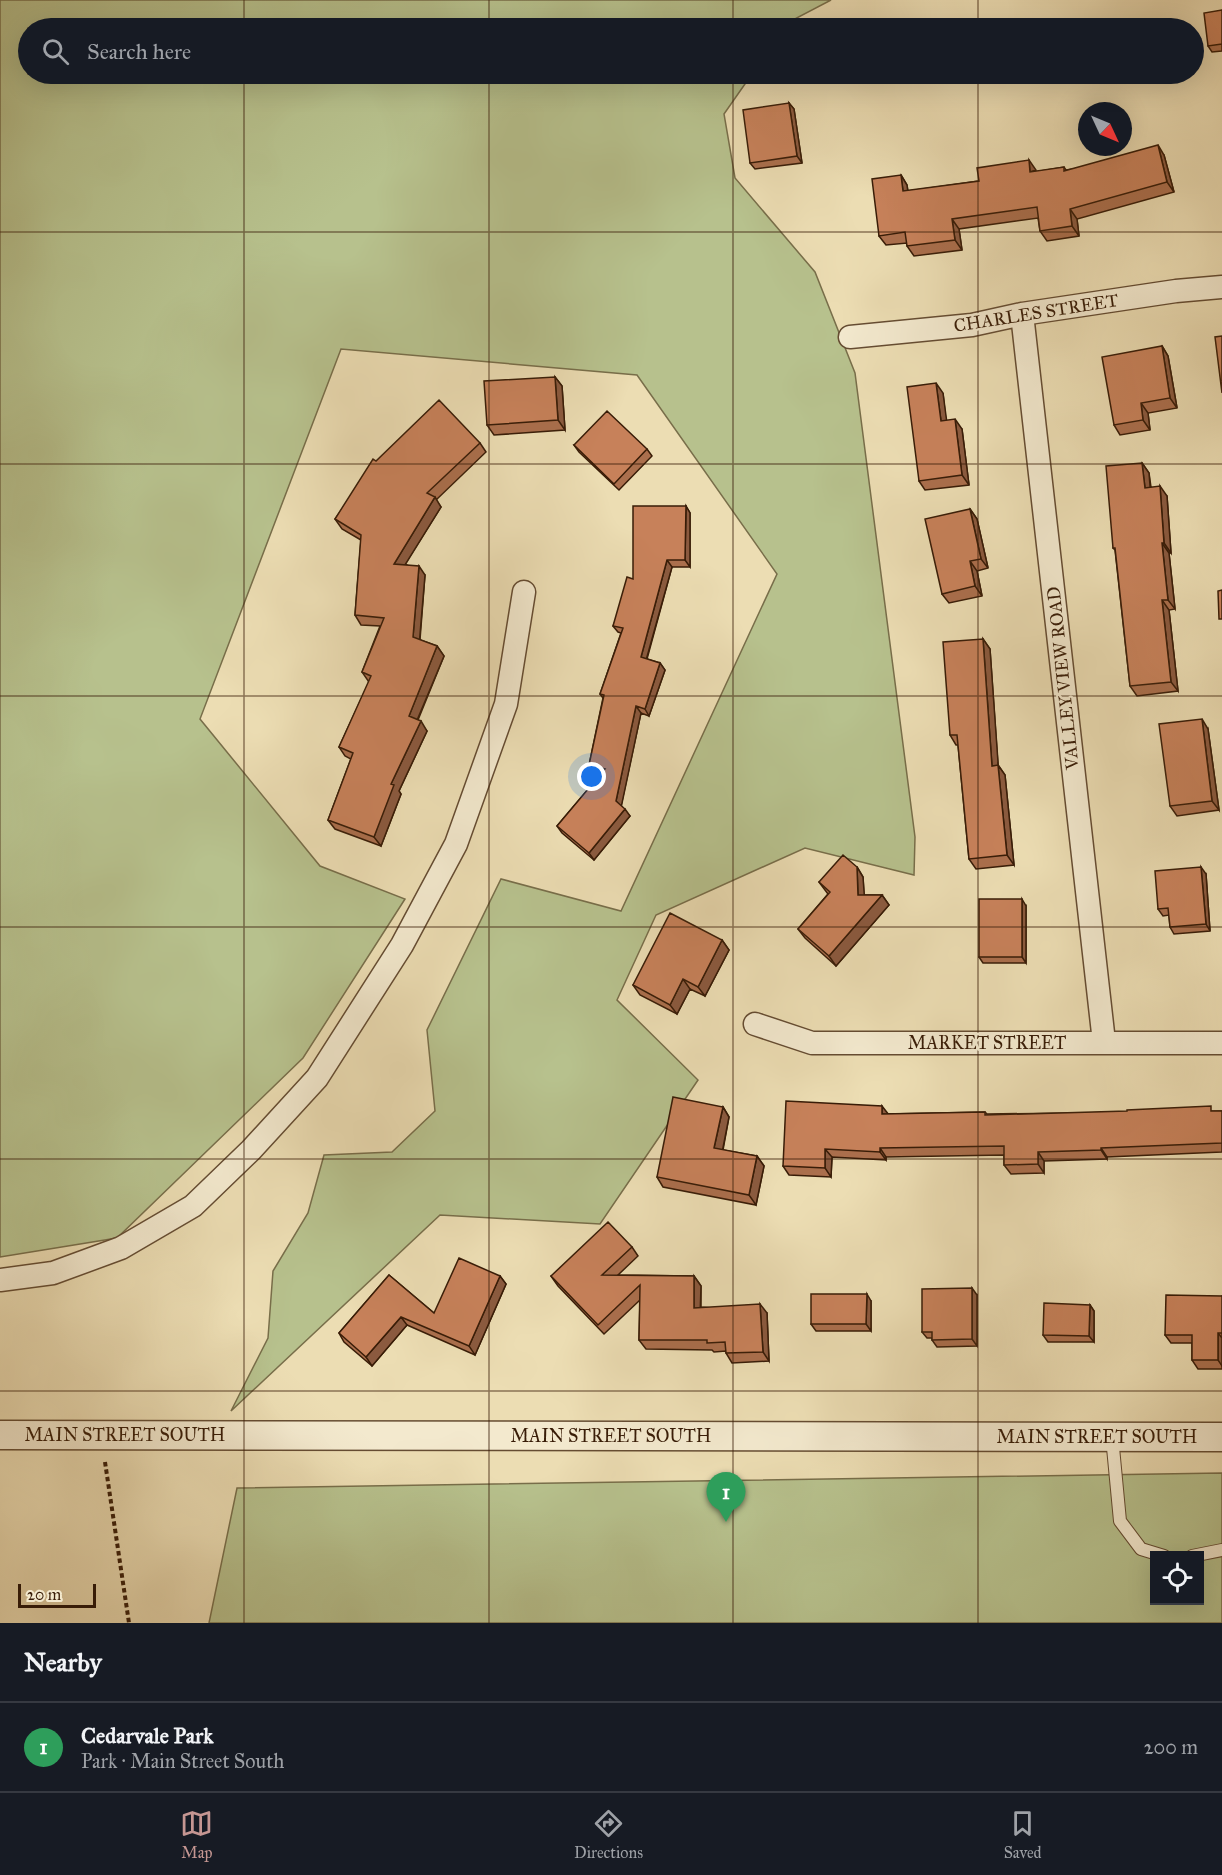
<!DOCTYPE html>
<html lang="en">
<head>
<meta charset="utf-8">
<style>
  :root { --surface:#171b24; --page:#242831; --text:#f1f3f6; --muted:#9ea1a6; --line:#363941; --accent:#c59692 }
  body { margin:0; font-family:"IM FELL Great Primer",serif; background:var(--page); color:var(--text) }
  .controls { position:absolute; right:18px; bottom:18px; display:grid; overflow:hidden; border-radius:0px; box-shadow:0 6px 24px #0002 }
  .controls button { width:54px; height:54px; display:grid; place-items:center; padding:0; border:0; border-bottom:2px solid var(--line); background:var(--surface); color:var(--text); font:30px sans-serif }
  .compass { position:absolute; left:1078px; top:102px; width:54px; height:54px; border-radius:50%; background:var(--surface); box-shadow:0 6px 24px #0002; rotate:134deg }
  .scale { position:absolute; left:18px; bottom:15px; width:78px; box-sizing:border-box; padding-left:6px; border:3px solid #381c07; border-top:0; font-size:16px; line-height:21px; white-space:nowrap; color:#381c07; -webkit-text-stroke:4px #f3e9ce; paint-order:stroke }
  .you { position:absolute; left:592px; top:777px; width:21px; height:21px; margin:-15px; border:4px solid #fff; border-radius:50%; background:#1a73e8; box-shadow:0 0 0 9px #1a73e833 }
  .badge { display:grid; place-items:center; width:39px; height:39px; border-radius:50%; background:var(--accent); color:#fff; font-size:20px; font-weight:700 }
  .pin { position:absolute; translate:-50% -50px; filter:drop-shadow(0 2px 3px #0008) }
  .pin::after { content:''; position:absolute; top:32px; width:21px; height:18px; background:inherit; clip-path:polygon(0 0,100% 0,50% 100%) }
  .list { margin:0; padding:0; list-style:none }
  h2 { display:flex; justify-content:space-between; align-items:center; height:78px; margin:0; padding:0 24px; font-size:26px }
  h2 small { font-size:20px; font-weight:400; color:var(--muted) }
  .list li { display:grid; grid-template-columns:39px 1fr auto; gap:18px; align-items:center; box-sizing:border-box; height:90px; padding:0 24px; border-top:2px solid var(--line) }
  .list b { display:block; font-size:22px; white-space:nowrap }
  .list p { margin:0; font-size:20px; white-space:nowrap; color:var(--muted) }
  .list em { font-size:20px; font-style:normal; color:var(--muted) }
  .icon { flex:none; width:33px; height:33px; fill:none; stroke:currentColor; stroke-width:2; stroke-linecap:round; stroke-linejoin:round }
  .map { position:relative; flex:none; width:1222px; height:1623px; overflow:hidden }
  .search { position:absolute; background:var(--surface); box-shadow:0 6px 24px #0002; left:18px; right:18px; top:18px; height:66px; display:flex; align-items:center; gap:15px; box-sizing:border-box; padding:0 21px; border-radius:33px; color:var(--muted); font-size:22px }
  .sheet { height:168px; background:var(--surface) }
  nav { display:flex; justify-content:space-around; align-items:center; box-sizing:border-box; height:84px; border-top:2px solid var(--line); background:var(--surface); font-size:16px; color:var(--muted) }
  nav a { display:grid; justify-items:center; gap:3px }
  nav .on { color:var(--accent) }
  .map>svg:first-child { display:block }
  .green { fill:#b7c18d; stroke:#786e4a; stroke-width:1.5; fill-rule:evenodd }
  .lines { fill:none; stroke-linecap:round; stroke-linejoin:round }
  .service-casing { stroke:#654c32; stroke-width:14 }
  .minor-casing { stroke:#654c32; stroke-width:25 }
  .tertiary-casing { stroke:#654c32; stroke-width:31 }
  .path { stroke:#381c07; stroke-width:4; stroke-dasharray:4.5 3; stroke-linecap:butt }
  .service { stroke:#f3e9ce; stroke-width:12 }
  .minor { stroke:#f3e9ce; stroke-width:22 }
  .tertiary { stroke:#f3e9ce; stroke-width:28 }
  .wall { fill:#ab6f4d; stroke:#381c07; stroke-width:1.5 }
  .shaded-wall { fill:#8b5a3f; stroke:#381c07; stroke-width:1.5 }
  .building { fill:#c7815a; stroke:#381c07; stroke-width:1.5 }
  .grid { fill:none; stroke:#381c07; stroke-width:1.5; stroke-opacity:0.55 }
  .labels { text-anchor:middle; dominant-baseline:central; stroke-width:4.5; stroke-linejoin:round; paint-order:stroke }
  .street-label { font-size:18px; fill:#381c07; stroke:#f3e9ce }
</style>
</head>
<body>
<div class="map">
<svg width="1222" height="1623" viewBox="0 0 1222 1623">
  <rect width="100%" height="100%" fill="#ecddb3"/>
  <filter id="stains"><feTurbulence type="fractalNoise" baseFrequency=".00333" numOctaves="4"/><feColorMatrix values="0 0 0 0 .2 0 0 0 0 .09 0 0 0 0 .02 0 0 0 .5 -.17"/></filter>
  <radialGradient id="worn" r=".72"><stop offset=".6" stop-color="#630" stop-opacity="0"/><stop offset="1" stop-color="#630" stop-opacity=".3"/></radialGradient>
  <!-- green -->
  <path class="green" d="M0 0H831L785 24 782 28H28V74H752L724 114 735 178 815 272 855 373 915 837 914 875 805 848 656 915 617 1000 698 1080 600 1224 440 1215 231 1411 268 1338 273 1271 308 1213 324 1155 392 1152 435 1111 427 1030 501 879 621 911 777 574 637 375 341 349 200 719 320 866 405 899 303 1058 117 1238 0 1257Z
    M1222 1473V1623H209L237 1488ZM1154 1556H1200V1600H1154Z"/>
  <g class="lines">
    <defs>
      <path id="service" d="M1112 1437 1120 1521 1141 1549 1164 1556
        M1192 1556 1222 1550"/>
      <path id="minor" d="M1022 314 1104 1042
        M850 337 972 325 1022 314 1176 291 1222 287
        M755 1024 812 1043H1222
        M0 1280 53 1273 121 1248 193 1206 251 1150 317 1078 402 945 456 844 506 704 524 592"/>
      <path id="tertiary" d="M0 1435 1222 1437"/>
    </defs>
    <!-- service casing -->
    <use href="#service" class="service-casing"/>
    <!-- minor casing -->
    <use href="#minor" class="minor-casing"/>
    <!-- tertiary casing -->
    <use href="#tertiary" class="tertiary-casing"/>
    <!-- path -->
    <path class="path" d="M105 1462 129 1623"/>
    <!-- service -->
    <use href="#service" class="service"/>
    <!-- minor -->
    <use href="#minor" class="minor"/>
    <!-- tertiary -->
    <use href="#tertiary" class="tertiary"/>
  </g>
  <!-- wall -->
  <path class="wall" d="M1222 10V51L1212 52 1208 46Z
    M789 103 794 109 802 163 755 169 750 163Z
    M1164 155 1174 192 1077 219 1079 236 1047 241 1040 231 1038 218 959 229 962 250 914 256 907 246V243L886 245 879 236 901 175 907 185 908 191 979 181 1064 167 1066 170Z
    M1162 346 1168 356 1177 408 1148 413 1150 430 1120 435 1114 425Z
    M555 377 562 386 565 430 494 435 487 425Z
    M943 393 946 421 962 429 969 485 925 490 919 481Z
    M480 443 486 452 436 500 441 507 405 564 425 575 420 640 437 646 444 656 418 720 427 731 399 791 401 794 381 846 335 829 328 820 351 759 345 756 339 747 369 682 362 672 380 626 361 625 355 615 361 540 342 529 335 519 376 461Z
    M574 445 647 449 652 456 619 490 579 452Z
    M1142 463 1149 473 1151 487 1167 496 1171 553H1169L1175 609 1169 610 1178 691 1137 696 1130 686 1115 550 1113 548Z
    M686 506 690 513V567H672L647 659 660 663 665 670 649 716 641 713 621 806 630 816 594 860 562 833 557 826 601 774 593 772 589 765 603 698 600 694 621 633 618 632 613 626 633 579Z
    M970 509 977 519 988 568 977 571 982 596 949 603 942 594Z
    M983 639 990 649 998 765 1005 775 1014 865 976 869 969 859 958 745H956L950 735Z
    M1208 729 1219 810 1177 816 1170 806Z
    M857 867 863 877 864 895H882L889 905 836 966 805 938 798 929 828 894 819 882Z
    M1206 874 1210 931 1174 934 1170 927 1169 915 1163 916 1158 909Z
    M1026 906V963H983L979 957Z
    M722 940 729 950 705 996 690 989 677 1014 640 995 633 985Z
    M723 1107 729 1117 723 1150 757 1156 764 1166 756 1205 663 1187 657 1177Z
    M1222 1111V1152L1107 1157V1159L1044 1161V1173L1011 1174 1004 1165V1155L886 1157V1160L832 1157 831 1177 789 1175 783 1166 888 1114 985 1112 987 1114Z
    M632 1247 638 1256 618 1275 694 1276 701 1286V1307L767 1313 769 1361 732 1363 726 1353V1351L714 1352 712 1350 646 1349 639 1340 640 1300 604 1334 558 1286 551 1276Z
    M389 1275 434 1313 500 1276 506 1284 475 1355 407 1325 372 1366 344 1342 339 1333Z
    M977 1295V1346L937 1347 932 1340V1338H927L922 1332Z
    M1222 1296V1369H1198L1192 1360V1343H1171L1165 1335Z
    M871 1301V1331H816L811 1324Z
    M1090 1305 1094 1311V1342H1048L1043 1335Z"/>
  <!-- shaded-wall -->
  <path class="shaded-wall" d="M789 103 794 109 802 163 797 156Z
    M1158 145 1164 155 1174 192 1167 182Z
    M1029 160 1036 170 1030 172Z
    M901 175 907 185 909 201 903 191Z
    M1070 209 1077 219 1079 236 1072 226Z
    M952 219 959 229 962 250 955 240Z
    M1162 346 1168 356 1177 408 1170 398Z
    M555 377 562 386 565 430 558 420Z
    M936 383 943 393 948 431 941 421Z
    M1141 403 1148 413 1150 430 1143 420Z
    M955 419 962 429 969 485 962 475Z
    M1142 463 1149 473 1151 498 1145 488Z
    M1160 486 1167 496 1171 553 1164 543Z
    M435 497 441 507 400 573 394 564Z
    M686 506 690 513V567L685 560Z
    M970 509 977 519 988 568 981 559Z
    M1162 543 1169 553 1175 609 1168 600Z
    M667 560 672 567 645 664 641 657Z
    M970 561 977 571 982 596 975 586Z
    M419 566 425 575 419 646 413 637Z
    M1162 600 1169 610 1178 691 1171 682Z
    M983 639 990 649 999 776 992 766Z
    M437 646 444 656 415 725 409 716Z
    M660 663 665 670 649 716 645 709Z
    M636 706 641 713 621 808 616 801Z
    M1202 719 1208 729 1219 810 1212 801Z
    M421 721 427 731 399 791 401 794 381 846 374 837 391 784Z
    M998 765 1005 775 1014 865 1007 855Z
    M625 809 630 816 594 860 589 853Z
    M857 867 863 877 865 905 858 895Z
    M1201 867 1206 874 1210 931 1206 924Z
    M882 895 889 905 836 966 829 956Z
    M1022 899 1026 906V963L1022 957Z
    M722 940 729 950 705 996 698 987Z
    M683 979 690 989 677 1014 670 1005Z
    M882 1106 889 1115 882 1114Z
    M723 1107 729 1117 721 1158 714 1148Z
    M880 1148 886 1157V1160L880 1152Z
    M1101 1148 1107 1157V1159L1101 1150Z
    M825 1149 832 1157 831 1177 825 1168Z
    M1038 1152 1044 1161V1173L1038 1164Z
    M757 1156 764 1166 756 1205 749 1195Z
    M500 1276 506 1284 475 1355 469 1346Z
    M694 1276 701 1286 700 1317 694 1308Z
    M972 1288 977 1295V1346L972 1339Z
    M867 1294 871 1301V1331L866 1324Z
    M760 1304 767 1313 769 1361 763 1352Z
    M1090 1305 1094 1311V1342L1089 1336Z
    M401 1317 407 1325 372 1366 366 1357Z
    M1218 1333 1222 1338V1366L1218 1360Z"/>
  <!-- building -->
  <path class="building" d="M1222 10V44L1208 46 1204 13Z
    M789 103 797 156 750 163 743 110Z
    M1158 145 1167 182 1070 209 1072 226 1040 231 1037 207 952 219 955 240 907 246 905 232 879 236 872 179 901 175 903 191 979 181 977 168 1029 160 1030 172 1064 167V171Z
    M1222 336V393L1215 337Z
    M1162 346 1170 398 1141 403 1143 420 1114 425 1102 357Z
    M555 377 558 420 487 425 484 381Z
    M936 383 941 421 955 419 962 475 919 481 907 387Z
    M439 400 480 443 427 493 435 497 394 564 419 566 413 637 437 646 409 716 421 721 391 784 394 785 374 837 328 820 353 753 339 747 371 676 362 672 384 618 355 615 361 535 335 519 373 459 376 461Z
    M607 411 647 449 614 484 574 445Z
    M1142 463 1145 488 1160 486 1164 543H1162L1168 600H1162L1171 682 1130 686 1115 548H1113L1106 466Z
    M633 506H686L685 560H667L641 657 660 663 645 709 636 706 616 801 625 809 589 853 557 826 605 769 589 765 604 695 600 694 623 628 613 626 627 577 633 579Z
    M970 509 981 559 970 561 975 586 942 594 925 519Z
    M1222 590V619H1219L1218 591Z
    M983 639 992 766 998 765 1007 855 969 859 957 735H950L943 642Z
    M1202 719 1212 801 1170 806 1159 724Z
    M843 855 857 867 858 895H882L829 956 798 929 830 892 819 882Z
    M1201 867 1206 924 1170 927 1168 908 1158 909 1155 871Z
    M979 899H1022V957H979Z
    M670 913 722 940 698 987 683 979 670 1005 633 985Z
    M673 1097 723 1107 714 1148 757 1156 749 1195 657 1177Z
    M786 1101 882 1106V1114L985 1112V1115L1127 1111V1110L1211 1106V1111H1222V1143L1101 1148V1150L1038 1152V1164L1004 1165V1146L880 1148V1152L825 1149V1168L783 1166Z
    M608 1222 632 1247 602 1275 694 1276V1308L760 1304 763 1352 726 1353 725 1342 707 1343V1340H639L640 1285 598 1325 551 1276Z
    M459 1258 500 1276 469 1346 401 1317 366 1357 339 1333 389 1275 434 1313Z
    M972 1288V1339L932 1340V1332H922V1289Z
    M811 1294H867L866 1324H811Z
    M1166 1295 1222 1296V1333H1218V1360H1192V1335H1165Z
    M1044 1303 1090 1305 1089 1336 1043 1335Z"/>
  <!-- grid -->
  <path class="grid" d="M244 0V28M489 0V28M733 0V28M978 0V28M244 74V1623M489 74V1623M733 74V1623M978 74V1623M0 232H1222M0 464H1222M0 696H1222M0 927H1222M0 1159H1222M0 1391H1222"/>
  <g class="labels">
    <!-- street labels -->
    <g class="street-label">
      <text transform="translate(1036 313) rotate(-9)">CHARLES STREET</text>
      <text transform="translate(1063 678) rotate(-96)">VALLEY VIEW ROAD</text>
      <text x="987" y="1043">MARKET STREET</text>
      <text x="125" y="1435">MAIN STREET SOUTH</text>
      <text x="611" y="1436">MAIN STREET SOUTH</text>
      <text x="1097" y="1437">MAIN STREET SOUTH</text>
    </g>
  </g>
  <rect width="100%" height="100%" filter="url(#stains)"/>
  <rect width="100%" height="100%" fill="url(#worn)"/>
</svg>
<div class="controls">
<button><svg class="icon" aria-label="locate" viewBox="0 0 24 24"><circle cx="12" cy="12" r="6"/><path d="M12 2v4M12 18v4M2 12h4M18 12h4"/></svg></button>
</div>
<svg class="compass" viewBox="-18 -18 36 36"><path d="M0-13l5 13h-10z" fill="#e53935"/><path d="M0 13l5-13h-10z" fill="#9ea1a6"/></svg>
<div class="scale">20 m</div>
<div class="you"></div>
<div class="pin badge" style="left:726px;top:1522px;background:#2e9e5b">1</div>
<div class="search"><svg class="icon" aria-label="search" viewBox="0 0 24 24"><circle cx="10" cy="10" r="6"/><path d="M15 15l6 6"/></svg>Search here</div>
</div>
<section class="sheet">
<h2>Nearby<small></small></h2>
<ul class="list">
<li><span class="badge" style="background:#2e9e5b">1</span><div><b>Cedarvale Park</b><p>Park · Main Street South</p></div><em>200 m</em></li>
</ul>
</section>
<nav>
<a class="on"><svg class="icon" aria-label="map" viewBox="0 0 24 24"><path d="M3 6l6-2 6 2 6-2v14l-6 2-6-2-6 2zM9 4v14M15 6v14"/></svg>Map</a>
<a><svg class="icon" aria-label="directions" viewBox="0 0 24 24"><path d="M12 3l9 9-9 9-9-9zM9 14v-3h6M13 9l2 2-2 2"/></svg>Directions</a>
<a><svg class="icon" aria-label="saved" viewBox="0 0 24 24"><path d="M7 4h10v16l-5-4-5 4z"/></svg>Saved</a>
</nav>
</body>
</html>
